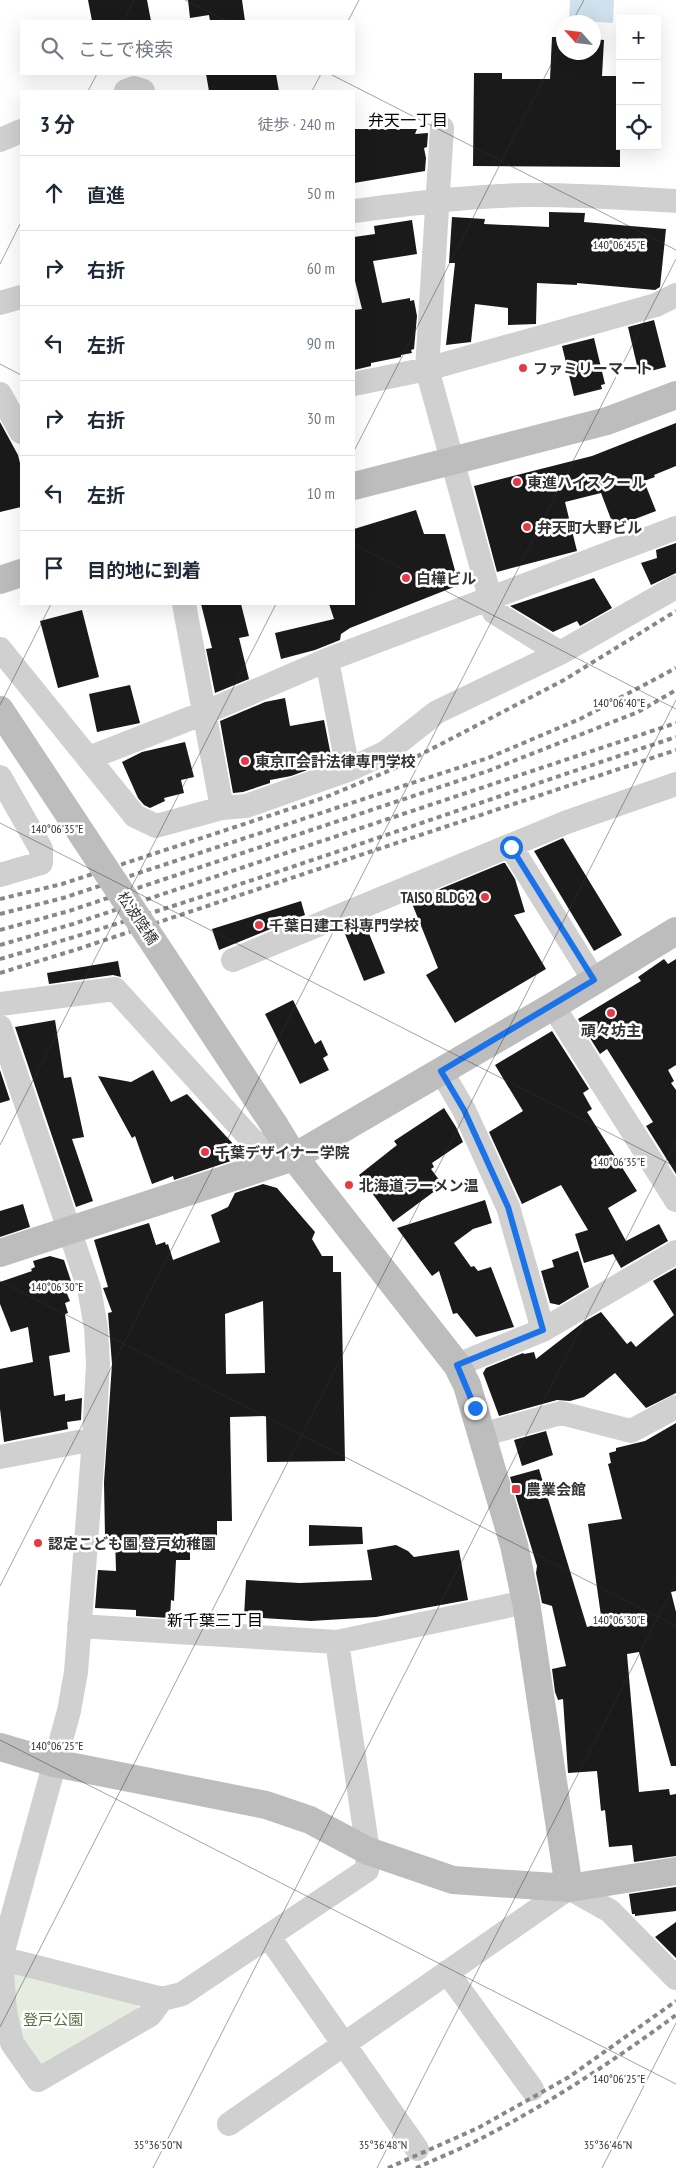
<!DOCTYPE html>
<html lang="ja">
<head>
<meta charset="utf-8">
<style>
  :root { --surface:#fff; --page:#f6f6f7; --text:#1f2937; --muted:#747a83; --line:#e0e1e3 }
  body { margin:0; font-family:"PT Sans Narrow","Noto Sans JP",sans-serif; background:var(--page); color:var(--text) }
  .controls { position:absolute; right:15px; top:15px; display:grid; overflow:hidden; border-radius:0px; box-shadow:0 5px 20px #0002 }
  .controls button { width:45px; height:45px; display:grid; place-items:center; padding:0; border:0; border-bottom:1px solid var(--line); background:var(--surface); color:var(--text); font:25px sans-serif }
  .compass { position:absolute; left:556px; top:15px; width:45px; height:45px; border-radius:50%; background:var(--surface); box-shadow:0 5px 20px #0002; rotate:297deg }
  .stop { position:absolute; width:15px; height:15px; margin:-11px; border:4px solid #1a73e8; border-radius:50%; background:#fff }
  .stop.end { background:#1a73e8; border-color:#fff; box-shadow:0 1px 5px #0008 }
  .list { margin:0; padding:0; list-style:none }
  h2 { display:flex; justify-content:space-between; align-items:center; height:65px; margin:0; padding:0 20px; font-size:21px }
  h2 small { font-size:16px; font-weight:400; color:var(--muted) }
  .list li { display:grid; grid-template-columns:32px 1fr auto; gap:15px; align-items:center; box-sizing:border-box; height:75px; padding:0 20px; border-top:1px solid var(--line) }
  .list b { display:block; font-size:19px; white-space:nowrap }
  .list em { font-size:16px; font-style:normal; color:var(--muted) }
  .icon { flex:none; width:28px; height:28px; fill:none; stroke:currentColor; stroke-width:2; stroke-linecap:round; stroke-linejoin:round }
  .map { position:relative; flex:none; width:676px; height:2168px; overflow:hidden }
  .search { position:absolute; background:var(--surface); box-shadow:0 5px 20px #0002; left:20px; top:20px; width:335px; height:55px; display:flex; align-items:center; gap:12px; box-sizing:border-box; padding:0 18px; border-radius:0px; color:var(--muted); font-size:19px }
  .panel { position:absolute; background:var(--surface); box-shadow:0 5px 20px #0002; left:20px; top:90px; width:335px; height:515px; border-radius:0px }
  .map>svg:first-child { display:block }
  .green { fill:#e6ecdf }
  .water { fill:#cfe2ee }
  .building { fill:#1a1a1a; fill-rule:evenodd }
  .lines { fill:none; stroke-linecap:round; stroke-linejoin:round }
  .street { stroke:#d0d0d0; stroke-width:24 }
  .secondary { stroke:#bdbdbd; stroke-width:28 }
  .rail { stroke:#888; stroke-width:4; stroke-dasharray:5 4; stroke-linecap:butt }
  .secondary-bridge { stroke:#bdbdbd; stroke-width:28 }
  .route { stroke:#1a73e8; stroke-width:6 }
  .ticks { fill:none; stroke:#333; stroke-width:1; stroke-opacity:0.45 }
  .poi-dot { fill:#e63946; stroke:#fff; stroke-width:2 }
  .labels { text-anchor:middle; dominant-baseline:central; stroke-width:5; stroke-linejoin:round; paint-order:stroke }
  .poi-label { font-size:15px; font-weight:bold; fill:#333; stroke:#fff; text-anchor:start }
  .street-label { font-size:15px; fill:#333; stroke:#fff }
  .park-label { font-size:15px; fill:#56703f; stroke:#fff }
  .neighbourhood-label { font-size:16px; fill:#000; stroke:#fff }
  .ticks-label { font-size:12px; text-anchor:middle; fill:#333; stroke:#fff; stroke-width:5; stroke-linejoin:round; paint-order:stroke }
</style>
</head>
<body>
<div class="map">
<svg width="676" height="2168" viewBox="0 0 676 2168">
  <rect width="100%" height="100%" fill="#fff"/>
  <!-- green -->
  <path class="green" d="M25 1970 138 2004 139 2012 41 2072 17 2041 10 1975Z"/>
  <!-- water -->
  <path class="water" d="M570 0H614L613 23 569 20Z"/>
  <!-- building -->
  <path class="building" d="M88 0H147L151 21H92Z
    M188 0H242L245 21H210L209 15 190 18Z
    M552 37H564V52H594V39L604 40 602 76H620V167L473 166 474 73H502V79H550Z
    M206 74H276L279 91H209Z
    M354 129H417L415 134 428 133 427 147 424 148 426 158 425 171 354 183Z
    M549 212 585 213 584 222 666 229 660 287 655 290 577 283V285L537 283 536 324 508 325V308L475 304 471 342 446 345 455 263H449L452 217 485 219 484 224 549 227Z
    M412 220 417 254 373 261 382 303 410 298V301L414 300 417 316 414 349 411 350 412 353 401 355V357L371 363V366L354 370V310L362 309 354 277V237L375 234 374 226Z
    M654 320 666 367 639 374 628 327Z
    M594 338 605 384 601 385 602 389 574 396 562 346Z
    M0 422 18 455 21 467V507L0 512Z
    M676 423V466L654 475 655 477 644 481 656 511 614 527 601 493 565 502 577 551 497 572 474 486 592 456Z
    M416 510 424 534H445L459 585 350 628 341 634 340 640 315 650 281 659 275 633 334 619 329 604H354V529Z
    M676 543V573L651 585 641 563 657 558 656 550Z
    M594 578 612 608 580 626 577 621 553 632 510 606Z
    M201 604H241L249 636 239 638 249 679 215 693 206 649 212 648Z
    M82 610 99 677 58 688 40 621Z
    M130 685 140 723 97 732 89 694Z
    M285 698 290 726 324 720 332 761 291 776 270 780V783L243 792 233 793 220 721 265 702Z
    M185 742 194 777 181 780 184 793 164 798 165 801 150 808 144 805 138 798 122 762 142 752Z
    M563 838 622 935 594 951 534 851Z
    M503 863H505L515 879 525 912 514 915 546 969 455 1023 426 975 438 968 411 901Z
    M301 901 305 915 219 950 212 929Z
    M364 921 385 973 364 981 343 929Z
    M664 959 668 964 676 959V1065L668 1070 674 1081 671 1083 676 1090V1174L646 1126 653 1122 607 1049 600 1054 578 1019 641 981 638 977Z
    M118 961 121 977 113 975 49 984 47 973Z
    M293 1000 315 1044 321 1040 328 1055 323 1058 329 1070 300 1084 265 1014Z
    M55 1020 64 1078 71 1077 84 1137 72 1139 93 1201 76 1207 15 1027Z
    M552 1031 589 1089 583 1093 592 1109 587 1112 637 1191 608 1208 626 1241 659 1224 668 1241 621 1268 613 1254 584 1263 575 1234 588 1230 561 1185 522 1204 489 1132 523 1111 495 1065Z
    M0 1070 10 1100 0 1103Z
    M153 1070 171 1102 187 1094 237 1148V1159L174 1180 173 1176 152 1184 135 1136 132 1138 98 1076 131 1082Z
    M444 1108 456 1127 463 1142 432 1163 434 1167 431 1169 443 1185 393 1222 359 1175 397 1145 394 1141Z
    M263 1184 277 1188 315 1232 312 1239 322 1256H333V1272H341L345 1461 267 1462 266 1416 230 1417 232 1521H217V1548L190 1549V1560H176L174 1601 171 1600 170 1618 136 1616V1610L95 1608 98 1570 116 1571 115 1536H105L104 1482 112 1364 108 1313 112 1312 103 1288 108 1287 94 1240 149 1223 156 1245 165 1242 166 1245 168 1244 173 1260 220 1242 211 1215 228 1207 235 1193ZM263 1301 265 1373 226 1374 225 1314Z
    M485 1200 492 1223 473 1229 454 1243 471 1267 474 1266 478 1271 491 1267 514 1327 476 1337 457 1313 453 1314 439 1271 432 1276 397 1228Z
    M23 1204 30 1227 0 1237V1211Z
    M578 1251 589 1287 559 1305 550 1303 541 1271 554 1267 552 1260Z
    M50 1256 64 1260 71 1281 63 1284 70 1301 65 1303 68 1313 65 1314 70 1352 49 1356 54 1396 65 1394V1401L82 1398 81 1420 67 1422 68 1429 4 1442 0 1409V1369L33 1362 28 1327 11 1332 0 1304V1282L32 1271 31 1269 35 1267 33 1261Z
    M676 1268V1393L646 1408 615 1373 584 1397 570 1401 557 1400 499 1416 483 1373 486 1368 523 1353 524 1354 534 1352 536 1359 585 1321 601 1312 627 1344 631 1341 636 1347 674 1315 653 1281Z
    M676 1423V1591L671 1592 676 1612V1766H671L639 1652 627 1654 639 1792 669 1789 670 1795 676 1794V1856L634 1862 632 1845 609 1847 605 1810 601 1811 597 1771 568 1773 563 1699 558 1700 555 1692 552 1669 566 1666 552 1606 542 1603 536 1573 537 1566 510 1477 539 1469 587 1627 602 1623 588 1524 622 1519 608 1464 611 1463 609 1453 616 1451V1448L645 1441Z
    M546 1431 553 1455 522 1466 514 1440Z
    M309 1525 362 1527 363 1544 309 1546Z
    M396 1545 408 1551 414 1557 459 1550 468 1600 376 1617 311 1621 244 1617 246 1580 300 1583 372 1580 367 1550Z
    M676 1887V1911L635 1916V1914H632L629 1894Z
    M676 1922V1958L655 1937Z"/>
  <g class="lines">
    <!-- street -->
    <path class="street" d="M126 91 134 88 143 91
      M442 128 427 369 494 612 560 653
      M0 140 21 131
      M354 211C410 204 467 196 524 195 575 194 625 198 676 201
      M0 303 21 297
      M354 384 427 369 656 305 676 295
      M0 394 21 432
      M184 604 222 808
      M0 649 135 816 156 826 222 808 246 806 348 770 385 753 437 712 560 653 676 587
      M327 660 348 770
      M89 758 204 713 327 660 676 528
      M0 777 41 849V863L0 875
      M511 847 594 980
      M233 960 567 822 676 784
      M0 1004 115 989 252 1140 270 1151 294 1157
      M553 1006 676 1200
      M0 1027 89 1288 96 1328 98 1363 94 1439 76 1672 69 1711 1 1958 5 2011 12 2043 38 2080 150 2015 162 1999
      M441 1071 464 1110 508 1207 543 1330
      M457 1365 543 1330 676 1252
      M481 1435 561 1413 631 1431 676 1407
      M0 1457 94 1439
      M79 1626 337 1642 526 1602
      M269 1937 417 2149
      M0 1958 162 1999 182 1994 367 1870 368 1851 337 1642
      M447 1972 532 2089
      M229 2124 569 1888 610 1911 676 1978"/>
    <!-- secondary -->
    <path class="secondary" d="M354 486 607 421 676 395
      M0 580 21 573
      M275 1126 294 1157 457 1365 467 1385 514 1545 526 1602 569 1888
      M0 1253 294 1157 553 1006 676 931
      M0 1747 54 1763 266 1805 310 1820 368 1851 453 1880 569 1888 676 1871"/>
    <!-- rail -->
    <path class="rail" d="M0 899 62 884 326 797 393 769 564 680 676 611
      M0 914 63 898 488 758 580 719 676 668
      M0 930 69 911 488 771 638 712 676 690
      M0 945 73 924 676 723
      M0 959C228 893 451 811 676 737
      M0 973 78 949 676 750
      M388 2168 478 2128 569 2077 676 2001
      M416 2168C438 2158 461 2149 482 2138 550 2103 615 2060 676 2015"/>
    <!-- secondary-bridge -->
    <path class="secondary-bridge" d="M0 710 275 1126"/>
  </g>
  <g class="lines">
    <!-- route -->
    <path class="route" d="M475 1408 457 1365 543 1330 508 1207 464 1110 441 1071 594 980 511 847"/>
  </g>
  <!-- ticks -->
  <path class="ticks" d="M185 0 227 21M124 21 134 0M348 21 359 0M572 22 584 0M330 74 676 250M88 91 97 74M312 91 321 74M0 264 21 222M0 364 21 375M354 451 564 39M354 544 676 709M0 705 51 604M0 823 676 1167M0 1145 276 604M0 1281 676 1626M0 1586 676 259M0 1740 676 2084M0 2027 676 700M153 2168 676 1141M377 2168 676 1582M602 2168 676 2023"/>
  <!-- markers -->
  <g class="poi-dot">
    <circle cx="523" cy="368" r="5"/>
    <circle cx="517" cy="482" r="5"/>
    <circle cx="527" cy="527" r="5"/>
    <circle cx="406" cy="578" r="5"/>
    <circle cx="245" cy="761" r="5"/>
    <circle cx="485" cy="897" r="5"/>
    <circle cx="259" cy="925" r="5"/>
    <circle cx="611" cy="1013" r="5"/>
    <circle cx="205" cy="1152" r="5"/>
    <circle cx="349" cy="1185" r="5"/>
    <rect x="511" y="1484" width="10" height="10" rx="2.5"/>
    <circle cx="38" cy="1543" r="5"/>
  </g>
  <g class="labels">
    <!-- poi labels -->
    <g class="poi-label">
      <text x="533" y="368">ファミリーマート</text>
      <text x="527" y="482">東進ハイスクール</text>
      <text x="537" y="527">弁天町大野ビル</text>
      <text x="416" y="578">白樺ビル</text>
      <text x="255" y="761">東京IT会計法律専門学校</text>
      <text x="475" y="897" text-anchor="end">TAISO BLDG 2</text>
      <text x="269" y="925">千葉日建工科専門学校</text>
      <text x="611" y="1030" text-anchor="middle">頑々坊主</text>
      <text x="215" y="1152">千葉デザイナー学院</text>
      <text x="359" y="1185">北海道ラーメン温</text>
      <text x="526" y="1489">農業会館</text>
      <text x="48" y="1543">認定こども園 登戸幼稚園</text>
    </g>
    <!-- street labels -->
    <g class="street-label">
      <text transform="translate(138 918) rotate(56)">松波陸橋</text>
    </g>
    <!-- park labels -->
    <g class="park-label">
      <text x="53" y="2019">登戸公園</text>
    </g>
    <!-- neighbourhood labels -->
    <g class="neighbourhood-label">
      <text x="408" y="120">弁天一丁目</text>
      <text x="215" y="1620">新千葉三丁目</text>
    </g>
  </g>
  <g class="ticks-label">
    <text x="619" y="249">140°06'45"E</text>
    <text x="619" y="707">140°06'40"E</text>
    <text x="57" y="833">140°06'35"E</text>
    <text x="619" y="1166">140°06'35"E</text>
    <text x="57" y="1291">140°06'30"E</text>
    <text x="619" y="1624">140°06'30"E</text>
    <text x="57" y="1750">140°06'25"E</text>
    <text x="619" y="2083">140°06'25"E</text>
    <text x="158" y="2149">35°36'50"N</text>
    <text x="383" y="2149">35°36'48"N</text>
    <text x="608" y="2149">35°36'46"N</text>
  </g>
</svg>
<div class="controls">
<button>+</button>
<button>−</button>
<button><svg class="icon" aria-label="locate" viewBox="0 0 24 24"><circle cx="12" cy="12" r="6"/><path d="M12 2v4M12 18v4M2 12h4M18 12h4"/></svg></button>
</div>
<svg class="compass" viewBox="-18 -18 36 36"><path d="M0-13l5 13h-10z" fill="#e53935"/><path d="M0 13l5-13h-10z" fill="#747a83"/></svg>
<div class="stop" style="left:511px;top:847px"></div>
<div class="stop end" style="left:475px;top:1408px"></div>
<div class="search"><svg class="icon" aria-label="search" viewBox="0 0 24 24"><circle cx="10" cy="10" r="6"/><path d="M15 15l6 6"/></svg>ここで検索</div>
<section class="panel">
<h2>3 分<small>徒歩 · 240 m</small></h2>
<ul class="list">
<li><svg class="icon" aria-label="ahead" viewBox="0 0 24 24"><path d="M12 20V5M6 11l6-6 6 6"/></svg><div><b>直進</b></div><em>50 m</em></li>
<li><svg class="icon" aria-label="right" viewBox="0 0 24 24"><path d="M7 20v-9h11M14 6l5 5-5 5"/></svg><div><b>右折</b></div><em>60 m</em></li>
<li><svg class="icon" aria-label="left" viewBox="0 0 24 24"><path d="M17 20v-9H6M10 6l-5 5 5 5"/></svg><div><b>左折</b></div><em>90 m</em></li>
<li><svg class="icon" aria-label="right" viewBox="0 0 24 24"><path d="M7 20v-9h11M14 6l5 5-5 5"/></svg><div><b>右折</b></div><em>30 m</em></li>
<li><svg class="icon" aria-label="left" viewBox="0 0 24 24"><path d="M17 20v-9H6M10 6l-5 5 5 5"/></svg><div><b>左折</b></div><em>10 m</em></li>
<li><svg class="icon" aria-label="arrive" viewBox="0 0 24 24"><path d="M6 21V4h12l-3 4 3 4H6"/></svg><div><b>目的地に到着</b></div></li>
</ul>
</section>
</div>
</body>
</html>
